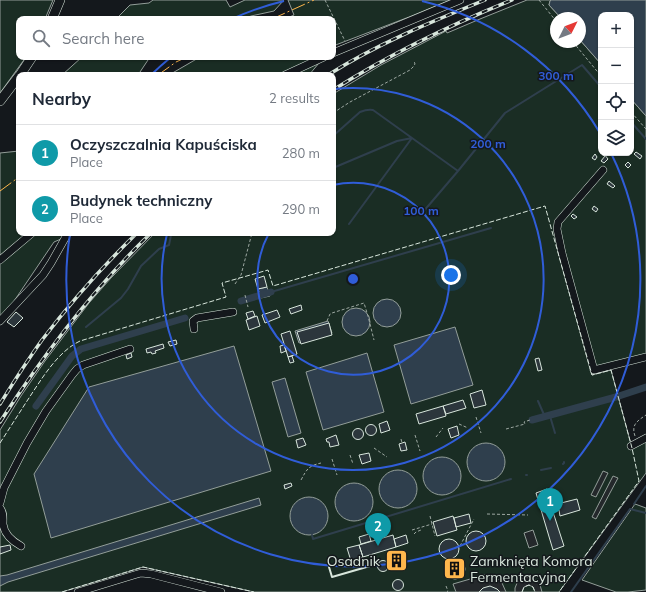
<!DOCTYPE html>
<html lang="en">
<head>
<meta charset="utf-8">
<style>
  :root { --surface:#fff; --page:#f2f2f3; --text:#1f2937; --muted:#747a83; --line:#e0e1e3; --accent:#0f766e }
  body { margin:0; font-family:Mulish,sans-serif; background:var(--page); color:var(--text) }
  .controls { position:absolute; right:12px; top:12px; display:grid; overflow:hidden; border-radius:8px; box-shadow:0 1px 3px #0004 }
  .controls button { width:36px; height:36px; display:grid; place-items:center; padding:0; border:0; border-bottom:1px solid var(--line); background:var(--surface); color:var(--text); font:20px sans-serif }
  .compass { position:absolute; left:550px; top:12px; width:36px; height:36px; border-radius:50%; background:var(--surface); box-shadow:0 1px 3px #0004; rotate:48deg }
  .you { position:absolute; left:451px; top:275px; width:14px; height:14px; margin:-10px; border:3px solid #fff; border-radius:50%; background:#1a73e8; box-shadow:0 0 0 6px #1a73e833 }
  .badge { display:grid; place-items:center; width:26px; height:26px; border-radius:50%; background:var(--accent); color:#fff; font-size:13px; font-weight:700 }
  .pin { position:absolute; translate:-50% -33px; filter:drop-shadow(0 1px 2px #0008) }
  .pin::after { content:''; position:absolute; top:21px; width:14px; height:12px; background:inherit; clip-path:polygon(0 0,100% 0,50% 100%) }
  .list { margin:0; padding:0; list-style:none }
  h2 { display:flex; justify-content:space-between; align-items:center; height:52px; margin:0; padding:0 16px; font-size:17px }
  h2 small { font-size:13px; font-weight:400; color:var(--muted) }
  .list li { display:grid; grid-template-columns:26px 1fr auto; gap:12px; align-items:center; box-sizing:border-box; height:56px; padding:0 16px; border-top:1px solid var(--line) }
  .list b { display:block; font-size:15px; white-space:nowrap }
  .list p { margin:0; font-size:13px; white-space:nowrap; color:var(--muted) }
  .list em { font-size:13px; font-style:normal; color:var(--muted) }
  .icon { flex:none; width:22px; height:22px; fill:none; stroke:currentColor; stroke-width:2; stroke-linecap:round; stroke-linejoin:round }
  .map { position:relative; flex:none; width:646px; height:592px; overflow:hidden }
  .search { position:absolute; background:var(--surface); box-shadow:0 1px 3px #0004; left:16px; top:16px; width:320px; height:44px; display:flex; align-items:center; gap:10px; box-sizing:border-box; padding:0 14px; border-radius:8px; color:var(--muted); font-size:15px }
  .panel { position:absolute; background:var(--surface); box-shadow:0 1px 3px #0004; left:16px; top:72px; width:320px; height:164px; border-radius:8px }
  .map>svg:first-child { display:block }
  .green { fill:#1a2d24; stroke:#939e99 }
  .parking { fill:#24282b; stroke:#939e99 }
  .water { fill:#2f3f4d; stroke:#939e99 }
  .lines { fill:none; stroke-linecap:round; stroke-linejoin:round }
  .stream { stroke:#2f3f4d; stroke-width:2 }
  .canal { stroke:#2f3f4d; stroke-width:7 }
  .building { fill:#2c363c; stroke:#d8e6dc }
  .minor-casing { stroke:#d8e6dc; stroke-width:8 }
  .major-casing { stroke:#d8e6dc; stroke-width:10 }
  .path { stroke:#9da8a2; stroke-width:1; stroke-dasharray:3 2; stroke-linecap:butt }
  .minor { stroke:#14181c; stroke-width:7 }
  .major { stroke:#14181c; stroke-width:9 }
  .rail-casing { stroke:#d8e6dc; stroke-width:3.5 }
  .rail { stroke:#14181c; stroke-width:2; stroke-dasharray:6; stroke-linecap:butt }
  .fence { stroke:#d8e6dc; stroke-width:1; stroke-dasharray:5 2; stroke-linecap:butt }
  .wall { stroke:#d8e6dc; stroke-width:2 }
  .power { stroke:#ffb74d; stroke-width:1; stroke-dasharray:14 3 2 3; stroke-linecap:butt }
  .ring { fill:none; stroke:#305dd8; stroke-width:2 }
  .labels { text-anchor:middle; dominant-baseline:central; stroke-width:3; stroke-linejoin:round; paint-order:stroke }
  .poi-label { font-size:14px; fill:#d8e6dc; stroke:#14181c; text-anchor:end }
  .centre { fill:#305dd8; stroke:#14181c; stroke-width:2 }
  .ring-label { font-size:12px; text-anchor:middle; font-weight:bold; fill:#305dd8; stroke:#14181c; stroke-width:3; stroke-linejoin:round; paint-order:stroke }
</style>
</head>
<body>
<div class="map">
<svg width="646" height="592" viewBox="0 0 646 592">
  <rect width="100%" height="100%" fill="#14181c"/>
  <!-- green -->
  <path class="green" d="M0 0H53L45 19H19V57H26L0 93Z
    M153 0H226L230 7 245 0H284L274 11 251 16 244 19H116L130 5 149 3Z
    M288 0H450L409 17 333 46V19H285L294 15Z
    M527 0H551L550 1 549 5 561 18H556V42H580V40L601 64V153H631V99L646 116V355L590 370 592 375 611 370 632 448 646 441V473L559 592H254L143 567 62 592H0V430L21 396 45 361 89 303 111 278 155 233H333V94L381 65 446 31 447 33 480 19Z
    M82 57H150L138 75H62Z
    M200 57H324L309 75H169Z
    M19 151V233H75L54 242 10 307 0 317V153Z
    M635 504 646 508V590L628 592H616L582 580Z"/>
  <!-- parking -->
  <path class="parking" d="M603 471 608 473 596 497 591 495Z
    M613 476 618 478 596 519 592 517Z
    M533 530 538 545 529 548 524 533Z
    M484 575 492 576 498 579 502 583 506 592H456L453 584Z
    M527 577 532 578 537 581 540 585 542 592H535L533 587 529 585 524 587 522 592H515V588L517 583 521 579Z"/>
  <!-- water -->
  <path class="water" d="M551 0H646V116L631 99V15H601V64L580 40V18H561L549 5 550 1Z
    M267 287 270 296 261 298 258 289Z
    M373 313a14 14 0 1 1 28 0a14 14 0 1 1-28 0Z
    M342 322a14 14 0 1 1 28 0a14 14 0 1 1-28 0Z
    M328 321 332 333 299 343 295 331Z
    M455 327 473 385 411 404 394 345Z
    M234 346 271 471 51 538 34 474 89 387Z
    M367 353 384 412 323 430 306 372Z
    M285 378 301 433 288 437 272 382Z
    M467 462a19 19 0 1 1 38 0a19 19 0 1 1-38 0Z
    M423 476a19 19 0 1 1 38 0a19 19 0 1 1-38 0Z
    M379 489a19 19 0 1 1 38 0a19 19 0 1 1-38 0Z
    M335 502a19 19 0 1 1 38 0a19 19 0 1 1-38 0Z
    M290 516a19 19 0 1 1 38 0a19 19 0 1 1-38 0Z
    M259 498 261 505 8 582 0 586V576L7 575Z"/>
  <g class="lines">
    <!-- stream -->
    <path class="stream" d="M631 122 646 139
      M333 136 360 112C365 110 368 109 373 110L412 138 349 224
      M333 168 397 141 412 138 458 171 505 113 582 65 601 87
      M423 212 458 171
      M271 292 491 228
      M86 327 121 298 128 289 141 266 159 249 169 245 171 235 173 233
      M538 401 545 417
      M550 416 555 433
      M563 464 564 463V462
      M541 470 551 468
      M526 475H527
      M634 504 646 486
      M312 535 313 539 511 479
      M571 592 630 509 646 513"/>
    <!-- canal -->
    <path class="canal" d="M241 301 271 292
      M619 396 646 387
      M36 406 72 356 81 349 185 318
      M532 420 616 397"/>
  </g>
  <!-- building -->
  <path class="building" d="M636 152 642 156 640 159 634 154Z
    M595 154 597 157 595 160 592 158Z
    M604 154 608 159 604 163 601 161 605 156 603 155Z
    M628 162 631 165 628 168 625 165Z
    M609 181 615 186 613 188 607 184Z
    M594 206 598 209 596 212 592 209Z
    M573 214 577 217 574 219 571 216Z
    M264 276 267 287 258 289 255 279Z
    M301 305 302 310 291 314 289 309Z
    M277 310 280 317 265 323 262 315Z
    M253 311 255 316 248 319 246 313Z
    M16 312 23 318 14 327 7 322Z
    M257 316 260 326 249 330 246 320Z
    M329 323 332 335 301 344 297 332Z
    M290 331 297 354 288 357 281 334Z
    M176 340 177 344 170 346 168 342Z
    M163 344 164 348 155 351 156 353 152 354 151 352 147 353 146 349Z
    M284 345 286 351 281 353 280 346Z
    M131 353 132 357 127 359 126 355Z
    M292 356 294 362 290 363 288 357Z
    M539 358 542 370 538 371 535 359Z
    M482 390 486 405 474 408 470 394Z
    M463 400 466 408 446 414 443 406Z
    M443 406 446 416 419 424 416 414Z
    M387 421 390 430 381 433 379 424Z
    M365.5 430a5.5 5.5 0 1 1 11 0a5.5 5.5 0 1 1-11 0Z
    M457 426 459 435 451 438 448 429Z
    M352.5 434a5.5 5.5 0 1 1 11 0a5.5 5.5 0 1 1-11 0Z
    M336 435 339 445 330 447 329 442H327L326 439Z
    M303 438 306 445 298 448 296 440Z
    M405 442 407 450 401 451 399 444Z
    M369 453 371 461 362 464 359 455Z
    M291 483 292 486 285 489 284 485Z
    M547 489 552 508 558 507 557 504 577 499 580 510 560 516 559 510 553 512 564 546 553 550 536 493Z
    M469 514 471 523 456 527 454 518Z
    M453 516 457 530 437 536 433 522Z
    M466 541a10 10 0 1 1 20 0a10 10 0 1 1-20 0Z
    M369 534 371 541 361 544 359 537Z
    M393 535 396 547 363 557 359 545Z
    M406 535 408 543 396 547 394 539Z
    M439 549a10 10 0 1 1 20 0a10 10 0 1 1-20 0Z
    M10 545 11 550 0 554V547Z
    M359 545 363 557 351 561 347 548Z
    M390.5 562a5.5 5.5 0 1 1 11 0a5.5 5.5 0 1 1-11 0Z
    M445 569a10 10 0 1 1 20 0a10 10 0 1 1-20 0Z
    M377.5 566a5.5 5.5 0 1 1 11 0a5.5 5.5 0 1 1-11 0Z
    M392.5 585a5.5 5.5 0 1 1 11 0a5.5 5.5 0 1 1-11 0Z
    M490 586 497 589 500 592H479L483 588Z"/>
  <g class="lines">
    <defs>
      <path id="minor" d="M333 53 460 0
        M285 75 324 57
        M603 170 558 222 557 229 562 253 594 370 646 357
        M0 260 32 233
        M0 321 43 275 51 263 68 233
        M194 329 193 321 197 318 233 312
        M631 446 646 438
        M0 503 4 488 27 443 46 411 72 375 77 369 83 365 130 349
        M0 508C4 513 3 518 3 524 4 534 12 541 21 546
        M78 592 134 575 141 573 151 574 221 592"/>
      <path id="major" d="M52 19 60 0
        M20 75 32 57
        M0 101 19 76"/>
    </defs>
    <!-- minor casing -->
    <use href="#minor" class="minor-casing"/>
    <!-- major casing -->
    <use href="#major" class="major-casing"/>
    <!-- path -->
    <path class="path" d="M325 0 345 41
      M539 0 556 21
      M573 42 601 76
      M631 112 646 129
      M333 113 350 102 410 70 413 67 415 64 414 61
      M235 284 241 275 252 233
      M245 295 248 307
      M327 321 330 314 332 313 364 303 368 316 374 340
      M476 417 481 433
      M459 424 468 428
      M506 429 525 424 524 422 530 420
      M415 435 420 451
      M635 436C631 425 637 421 646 415
      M436 437 443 428
      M401 439 402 443
      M374 448 387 457
      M350 455 353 464
      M332 459 337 475
      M301 480C307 469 308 466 321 463
      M487 514 528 515
      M430 516 435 536
      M412 530 432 524
      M414 534 416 532 421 530
      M460 546 474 519
      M446 586 448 591 447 592"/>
    <!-- minor -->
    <use href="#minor" class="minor"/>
    <!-- major -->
    <use href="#major" class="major"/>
    <defs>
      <path id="rail" d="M328 75C377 44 431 22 485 0
        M333 90C390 54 450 25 512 0
        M0 404C13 383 27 361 42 340 71 302 103 266 137 233
        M0 422C44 354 93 289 151 233"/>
    </defs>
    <!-- rail casing -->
    <use href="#rail" class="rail-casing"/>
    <!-- rail -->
    <use href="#rail" class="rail"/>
    <!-- fence -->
    <path class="fence" d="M0 443C9 429 18 415 27 401 41 380 57 352 80 341L226 297 222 283 268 270 273 286 545 206 592 375 611 370 632 448 639 481 559 592
      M62 592 143 567 254 592
      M522 592 524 587 529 585 533 587 535 592"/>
    <!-- wall -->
    <path class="wall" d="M329 567 332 577 370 566"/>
    <!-- power -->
    <path class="power" d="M272 19 314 0
      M158 75 176 62 187 57
      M0 191 19 177"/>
  </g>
  <!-- distance rings -->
  <g class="ring">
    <path d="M333 185A96 96 0 1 1 269 233"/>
    <path d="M333 89A191 191 0 1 1 167 234"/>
    <path d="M152 74A287 287 0 0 1 170 58M232 19A287 287 0 0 1 284 1M422 1A287 287 0 0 1 600 133M611 153A287 287 0 1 1 70 234"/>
  </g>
  <!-- icons -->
  <defs>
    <symbol id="building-square" viewBox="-11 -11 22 22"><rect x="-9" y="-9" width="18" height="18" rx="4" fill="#ffb74d" stroke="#14181c"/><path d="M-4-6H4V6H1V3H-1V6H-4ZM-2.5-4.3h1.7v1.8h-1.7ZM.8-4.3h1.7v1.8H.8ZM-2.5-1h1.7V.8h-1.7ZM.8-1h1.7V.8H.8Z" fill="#111"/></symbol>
  </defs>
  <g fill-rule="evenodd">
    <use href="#building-square" x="384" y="548" width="25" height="25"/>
    <use href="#building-square" x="442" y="556" width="25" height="25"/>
  </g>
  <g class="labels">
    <!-- poi labels -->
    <g class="poi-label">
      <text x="380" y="561">Osadnik</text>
      <text x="470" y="561" text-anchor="start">Zamknięta Komora<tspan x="470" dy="16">Fermentacyjna</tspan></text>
    </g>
  </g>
  <circle cx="353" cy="279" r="6" class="centre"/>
  <g class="ring-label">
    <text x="556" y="80">300 m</text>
    <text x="488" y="148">200 m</text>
    <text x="421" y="215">100 m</text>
  </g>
</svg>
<div class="controls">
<button>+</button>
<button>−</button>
<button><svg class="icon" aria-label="locate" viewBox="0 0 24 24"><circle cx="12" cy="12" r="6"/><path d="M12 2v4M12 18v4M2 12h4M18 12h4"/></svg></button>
<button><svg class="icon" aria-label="layers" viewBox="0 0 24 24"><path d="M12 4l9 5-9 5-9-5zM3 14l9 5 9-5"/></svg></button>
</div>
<svg class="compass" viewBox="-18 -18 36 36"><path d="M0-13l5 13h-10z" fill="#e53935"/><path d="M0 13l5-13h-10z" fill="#747a83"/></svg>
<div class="you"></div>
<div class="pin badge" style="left:550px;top:521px;background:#0f9aa8">1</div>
<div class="pin badge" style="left:378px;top:546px;background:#0f9aa8">2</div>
<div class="search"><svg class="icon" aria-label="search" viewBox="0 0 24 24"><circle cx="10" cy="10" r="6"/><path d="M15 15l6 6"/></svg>Search here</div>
<section class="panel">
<h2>Nearby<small>2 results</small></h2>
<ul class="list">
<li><span class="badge" style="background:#0f9aa8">1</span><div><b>Oczyszczalnia Kapuściska</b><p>Place</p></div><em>280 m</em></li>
<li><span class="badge" style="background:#0f9aa8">2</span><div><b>Budynek techniczny</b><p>Place</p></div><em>290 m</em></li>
</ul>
</section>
</div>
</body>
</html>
